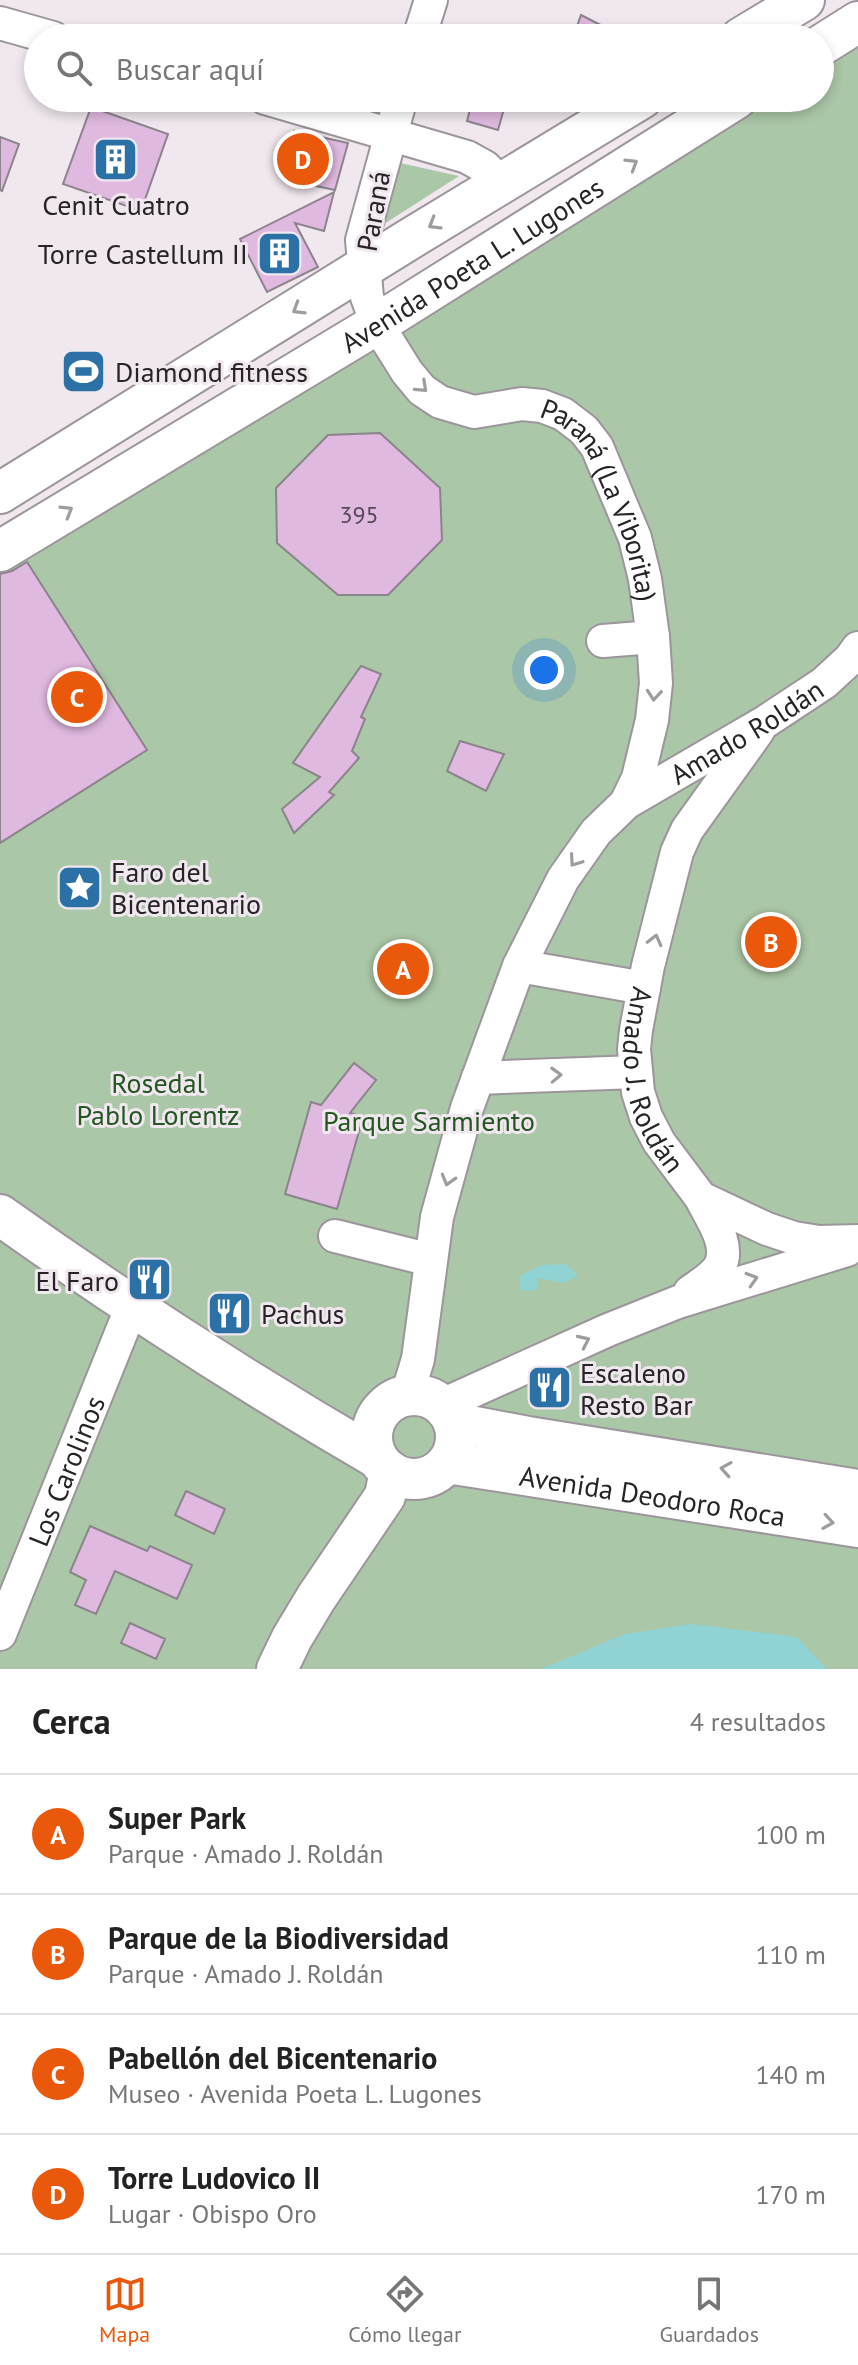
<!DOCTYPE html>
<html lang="es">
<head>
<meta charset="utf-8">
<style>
  :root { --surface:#fff; --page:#f2f2f2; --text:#222; --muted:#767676; --line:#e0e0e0; --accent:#ea580c }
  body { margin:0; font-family:"PT Sans",sans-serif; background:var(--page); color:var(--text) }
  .you { position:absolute; left:544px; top:670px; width:28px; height:28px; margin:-20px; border:6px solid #fff; border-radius:50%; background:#1a73e8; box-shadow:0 0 0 12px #1a73e833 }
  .badge { display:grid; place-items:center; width:52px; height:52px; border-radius:50%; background:var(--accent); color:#fff; font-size:26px; font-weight:700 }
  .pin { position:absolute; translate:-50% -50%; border:4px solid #fff; box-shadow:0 2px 8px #0006 }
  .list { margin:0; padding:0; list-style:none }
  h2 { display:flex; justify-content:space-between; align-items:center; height:104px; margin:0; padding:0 32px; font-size:34px }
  h2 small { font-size:26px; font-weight:400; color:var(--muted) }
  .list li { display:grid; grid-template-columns:52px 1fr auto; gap:24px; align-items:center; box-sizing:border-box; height:120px; padding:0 32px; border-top:2px solid var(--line) }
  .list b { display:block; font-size:30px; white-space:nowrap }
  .list p { margin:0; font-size:26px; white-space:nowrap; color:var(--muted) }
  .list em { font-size:26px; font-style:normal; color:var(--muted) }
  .icon { flex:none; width:44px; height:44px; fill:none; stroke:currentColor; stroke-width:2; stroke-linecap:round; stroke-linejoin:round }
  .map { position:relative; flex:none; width:858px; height:1669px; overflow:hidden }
  .search { position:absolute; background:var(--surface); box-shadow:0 4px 12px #0003; left:24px; right:24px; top:24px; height:88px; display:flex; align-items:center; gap:20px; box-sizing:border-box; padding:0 28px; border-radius:44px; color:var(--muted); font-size:30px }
  .sheet { height:584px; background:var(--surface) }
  nav { display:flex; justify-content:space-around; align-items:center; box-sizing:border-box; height:112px; border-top:2px solid var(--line); background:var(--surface); font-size:22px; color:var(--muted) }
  nav a { display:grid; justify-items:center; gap:4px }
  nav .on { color:var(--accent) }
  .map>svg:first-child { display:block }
  .green { fill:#aac7a7 }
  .water { fill:#90d3d5 }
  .building { fill:#e0b9e0; stroke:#8b848b; stroke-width:2 }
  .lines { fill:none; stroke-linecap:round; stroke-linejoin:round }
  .minor-casing { stroke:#9d959c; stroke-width:36 }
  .major-casing { stroke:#9d959c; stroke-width:44 }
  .minor { stroke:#fff; stroke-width:32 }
  .major { stroke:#fff; stroke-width:40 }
  .oneway { stroke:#9e9c9e }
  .labels { text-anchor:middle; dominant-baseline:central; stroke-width:6; stroke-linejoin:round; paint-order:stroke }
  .number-label { font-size:24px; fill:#554955 }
  .poi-label { font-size:28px; fill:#272427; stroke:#f0e7ef; text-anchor:start }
  .street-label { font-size:28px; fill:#272427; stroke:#f0e7ef }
  .park-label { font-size:28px; fill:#245622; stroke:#f0e7ef }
</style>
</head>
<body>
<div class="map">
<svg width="858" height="1669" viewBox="0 0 858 1669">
  <rect width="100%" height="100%" fill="#f0e7ef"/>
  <!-- green -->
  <path class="green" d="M858 43V1669H0V572L768 98H820V66Z
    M400 163 459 176 384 224Z"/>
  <!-- water -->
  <path class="water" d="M565 1264 578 1275 565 1283 538 1278 537 1290 521 1291 519 1276 542 1265Z
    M692 1624 797 1637 827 1669H541L625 1634Z"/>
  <!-- building -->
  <path class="building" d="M581 15 626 38H573Z
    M473 98H507L498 130 467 121Z
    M91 107 168 134 141 211 63 184Z
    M294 131 348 143 335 190 283 179Z
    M0 137 19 144 2 191 0 190Z
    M334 192 324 231 295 223 318 267 267 292 240 239Z
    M380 433 440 488 442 540 388 595H338L277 543 276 488 328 435Z
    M27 562 147 750 0 843V574L12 571Z
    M361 666 381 674 361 717 365 719 352 751 359 758 329 792 334 795 294 833 282 809 320 777 293 763Z
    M460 741 504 754 486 791 447 771Z
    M67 876 83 877 93 891 74 894Z
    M354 1063 376 1080 350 1113 363 1117 337 1209 285 1194 311 1102 321 1105Z
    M186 1491 225 1509 214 1534 175 1515Z
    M90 1526 147 1551 150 1546 192 1565 177 1599 115 1571 96 1614 75 1605 86 1580 70 1572Z
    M130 1623 165 1639 156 1659 121 1643Z"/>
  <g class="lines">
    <defs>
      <g id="minor">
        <path d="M0 23 53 38"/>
        <path d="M419 38 431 0"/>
        <path d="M265 98 467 157 485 167 501 183"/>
        <path id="s1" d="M401 98 362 240 367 297 377 324 407 372 422 390 440 402 474 412 522 404 542 406 563 414 584 430 597 447 635 538 645 579 653 637 656 683 652 720 638 778 626 803"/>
        <path d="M603 641 653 637"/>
        <path id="s2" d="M758 731 687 830 677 852 648 966 636 1030 634 1049 638 1092 646 1117 659 1142 701 1198 767 1229 794 1238 819 1242 858 1241"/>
        <path d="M519 966 644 988"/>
        <path d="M478 1078 636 1072"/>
        <path d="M335 1236 431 1260"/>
        <path d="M690 1292C699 1285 714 1277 720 1266 731 1244 710 1217 701 1198"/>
        <path id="s3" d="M407 1395 418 1359 437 1217 467 1108 519 966 563 879 596 832 626 803 765 722 824 683 850 659 858 648"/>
        <path d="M442 1405 608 1330 678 1302 847 1250"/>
        <path id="s4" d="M0 1634 132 1306"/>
      </g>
      <g id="major">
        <path d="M741 38 804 0"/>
        <path d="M820 46 858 22"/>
        <path d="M0 493 413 237 642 98"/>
        <path id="s5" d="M0 551 377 324 737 98"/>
        <path d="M0 1215C122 1302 248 1383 377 1458"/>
        <circle cx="414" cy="1437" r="42"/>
        <path d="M454 1423 528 1437 858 1490"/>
        <path id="s6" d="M447 1463 858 1527"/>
        <path d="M277 1669 292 1638 316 1598 385 1496 390 1471"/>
      </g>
    </defs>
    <!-- minor casing -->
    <use href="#minor" class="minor-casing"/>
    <!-- major casing -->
    <use href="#major" class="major-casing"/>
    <!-- minor -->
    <use href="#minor" class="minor"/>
    <!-- major -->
    <use href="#major" class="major"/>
  </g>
  <!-- one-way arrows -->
  <defs><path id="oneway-chevron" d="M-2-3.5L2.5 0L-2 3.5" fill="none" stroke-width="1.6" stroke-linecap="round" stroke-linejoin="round" transform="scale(2)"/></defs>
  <g class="oneway">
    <use href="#oneway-chevron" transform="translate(632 164) rotate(-32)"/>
    <use href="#oneway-chevron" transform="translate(434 224) rotate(149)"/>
    <use href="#oneway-chevron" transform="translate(298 309) rotate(148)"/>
    <use href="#oneway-chevron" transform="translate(422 387) rotate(43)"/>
    <use href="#oneway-chevron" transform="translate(67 511) rotate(-31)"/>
    <use href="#oneway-chevron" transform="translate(654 695) rotate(95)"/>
    <use href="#oneway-chevron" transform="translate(575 861) rotate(125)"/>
    <use href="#oneway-chevron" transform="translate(655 940) rotate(-76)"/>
    <use href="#oneway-chevron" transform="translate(556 1075) rotate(-2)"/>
    <use href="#oneway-chevron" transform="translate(448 1180) rotate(106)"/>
    <use href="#oneway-chevron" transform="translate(752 1279) rotate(-17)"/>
    <use href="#oneway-chevron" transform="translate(584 1341) rotate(-25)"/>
    <use href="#oneway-chevron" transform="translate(726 1469) rotate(-171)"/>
    <use href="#oneway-chevron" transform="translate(828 1522) rotate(9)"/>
  </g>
  <!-- icons -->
  <defs>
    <symbol id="building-square" viewBox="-11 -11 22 22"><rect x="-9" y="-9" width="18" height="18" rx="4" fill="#2b71a6" stroke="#f0e7ef"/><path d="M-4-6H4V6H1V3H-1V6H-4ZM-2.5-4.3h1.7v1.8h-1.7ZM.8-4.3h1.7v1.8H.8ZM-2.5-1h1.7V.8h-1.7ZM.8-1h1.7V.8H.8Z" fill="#fff"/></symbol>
    <symbol id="stadium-square" viewBox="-11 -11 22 22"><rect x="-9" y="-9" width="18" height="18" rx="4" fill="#2b71a6" stroke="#f0e7ef"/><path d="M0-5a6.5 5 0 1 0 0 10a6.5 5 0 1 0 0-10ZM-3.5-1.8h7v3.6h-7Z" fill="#fff"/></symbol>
    <symbol id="sight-square" viewBox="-11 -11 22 22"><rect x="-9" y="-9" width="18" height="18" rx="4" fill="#2b71a6" stroke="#f0e7ef"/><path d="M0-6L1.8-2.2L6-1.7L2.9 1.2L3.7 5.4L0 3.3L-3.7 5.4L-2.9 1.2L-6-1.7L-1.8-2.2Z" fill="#fff"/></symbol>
    <symbol id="restaurant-square" viewBox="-11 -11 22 22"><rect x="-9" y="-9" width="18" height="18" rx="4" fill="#2b71a6" stroke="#f0e7ef"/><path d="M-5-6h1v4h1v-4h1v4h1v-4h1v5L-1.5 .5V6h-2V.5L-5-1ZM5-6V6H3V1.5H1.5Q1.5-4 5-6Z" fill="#fff"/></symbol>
  </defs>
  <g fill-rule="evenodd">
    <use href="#building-square" x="90" y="134" width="51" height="51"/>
    <use href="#building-square" x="254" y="228" width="51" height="51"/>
    <use href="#stadium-square" x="58" y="346" width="51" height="51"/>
    <use href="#sight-square" x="54" y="862" width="51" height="51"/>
    <use href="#restaurant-square" x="124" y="1254" width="51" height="51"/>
    <use href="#restaurant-square" x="204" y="1288" width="51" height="51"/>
    <use href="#restaurant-square" x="524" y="1362" width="51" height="51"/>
  </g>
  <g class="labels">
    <!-- number labels -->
    <g class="number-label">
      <text x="359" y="514">395</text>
    </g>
    <!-- poi labels -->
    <g class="poi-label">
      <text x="116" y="204" text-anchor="middle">Cenit Cuatro</text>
      <text x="248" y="253" text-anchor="end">Torre Castellum II</text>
      <text x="115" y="371">Diamond fitness</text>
      <text x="111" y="871">Faro del<tspan x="111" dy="32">Bicentenario</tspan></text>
      <text x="119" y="1280" text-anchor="end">El Faro</text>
      <text x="261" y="1313">Pachus</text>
      <text x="580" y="1372">Escaleno<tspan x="580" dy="32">Resto Bar</tspan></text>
    </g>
    <!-- street labels -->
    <g class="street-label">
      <text transform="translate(373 211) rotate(-80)">Paraná</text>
      <text stroke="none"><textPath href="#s5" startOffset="552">Avenida Poeta L. Lugones</textPath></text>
      <text stroke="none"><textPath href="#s1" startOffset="556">Paraná (La Viborita)</textPath></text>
      <text stroke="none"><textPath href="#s3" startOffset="782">Amado Roldán</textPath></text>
      <text stroke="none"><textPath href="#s2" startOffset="382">Amado J. Roldán</textPath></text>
      <text stroke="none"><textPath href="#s4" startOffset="176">Los Carolinos</textPath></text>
      <text stroke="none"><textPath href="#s6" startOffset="208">Avenida Deodoro Roca</textPath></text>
    </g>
    <!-- park labels -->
    <g class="park-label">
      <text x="158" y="1082">Rosedal<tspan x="158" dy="32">Pablo Lorentz</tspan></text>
      <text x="429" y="1120">Parque Sarmiento</text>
    </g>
  </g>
</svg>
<div class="you"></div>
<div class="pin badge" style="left:403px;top:969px">A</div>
<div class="pin badge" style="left:771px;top:942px">B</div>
<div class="pin badge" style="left:77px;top:697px">C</div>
<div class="pin badge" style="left:303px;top:159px">D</div>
<div class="search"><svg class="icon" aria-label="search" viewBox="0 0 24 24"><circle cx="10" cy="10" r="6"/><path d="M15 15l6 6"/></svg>Buscar aquí</div>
</div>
<section class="sheet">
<h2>Cerca<small>4 resultados</small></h2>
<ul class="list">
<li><span class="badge">A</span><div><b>Super Park</b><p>Parque · Amado J. Roldán</p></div><em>100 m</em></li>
<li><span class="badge">B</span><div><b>Parque de la Biodiversidad</b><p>Parque · Amado J. Roldán</p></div><em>110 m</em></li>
<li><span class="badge">C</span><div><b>Pabellón del Bicentenario</b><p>Museo · Avenida Poeta L. Lugones</p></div><em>140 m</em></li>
<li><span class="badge">D</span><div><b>Torre Ludovico II</b><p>Lugar · Obispo Oro</p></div><em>170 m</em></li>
</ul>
</section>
<nav>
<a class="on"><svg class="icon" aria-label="map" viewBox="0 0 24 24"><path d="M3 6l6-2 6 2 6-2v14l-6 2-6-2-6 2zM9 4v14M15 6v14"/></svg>Mapa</a>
<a><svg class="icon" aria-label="directions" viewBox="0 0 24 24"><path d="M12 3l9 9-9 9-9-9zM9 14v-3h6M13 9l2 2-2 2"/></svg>Cómo llegar</a>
<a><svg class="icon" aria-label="saved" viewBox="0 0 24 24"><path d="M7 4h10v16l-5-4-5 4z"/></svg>Guardados</a>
</nav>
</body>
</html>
